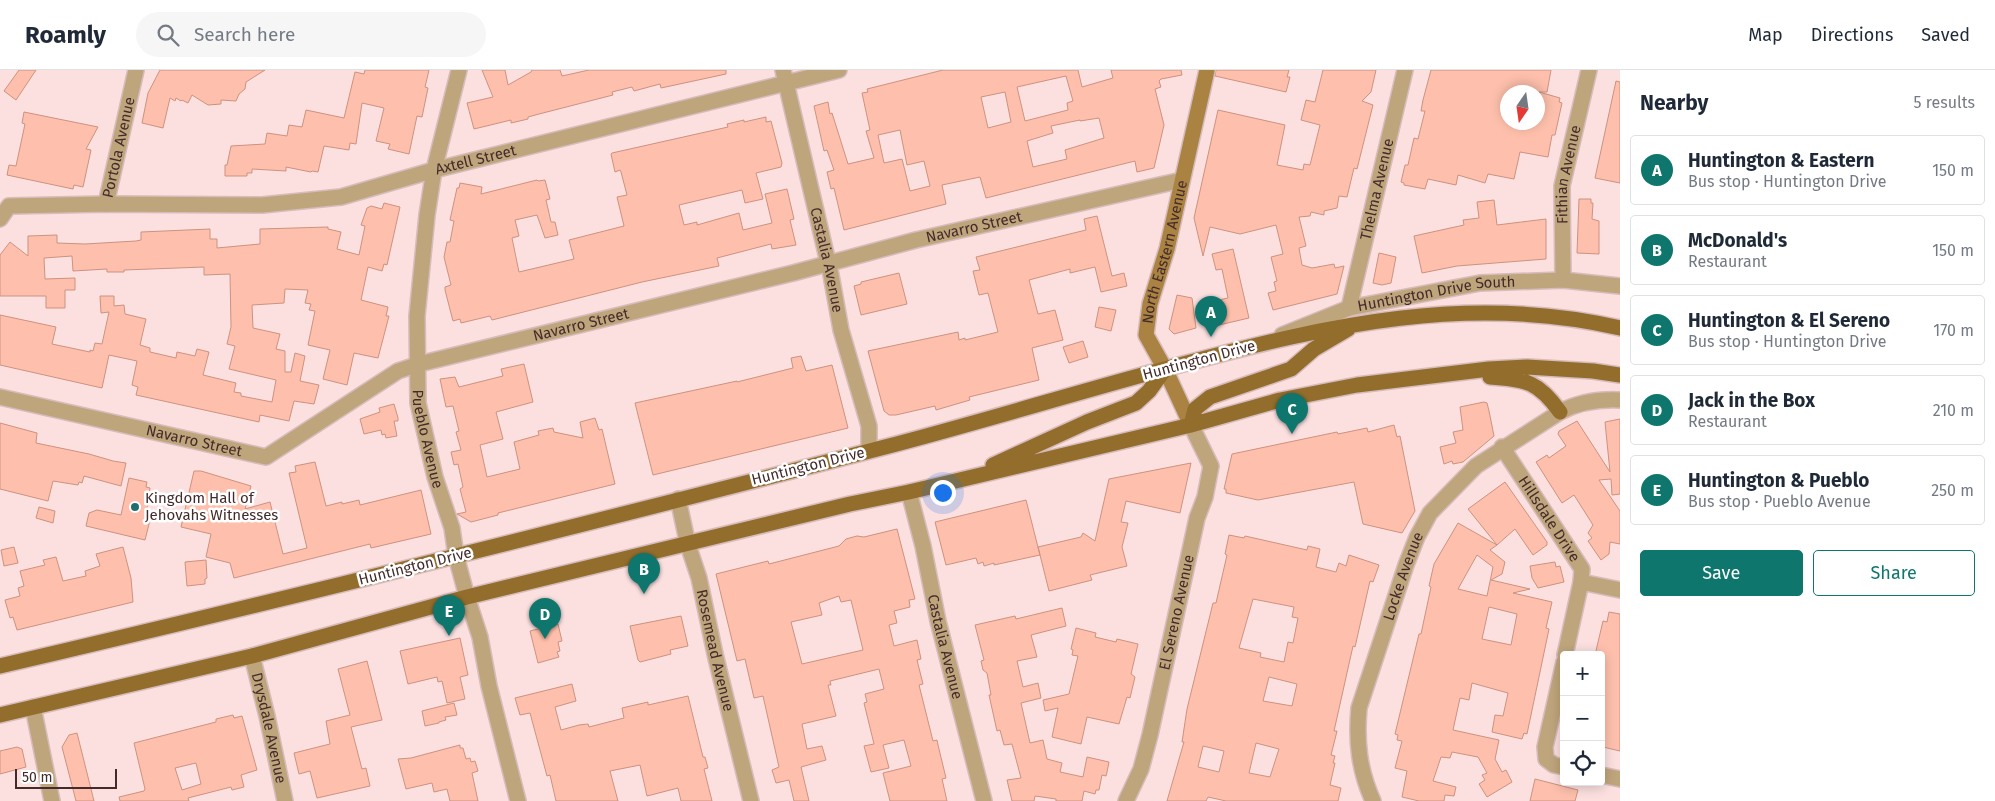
<!DOCTYPE html>
<html lang="en">
<head>
<meta charset="utf-8">
<style>
  :root { --surface:#fff; --page:#f6f6f7; --text:#1f2937; --muted:#747a83; --line:#e0e1e3; --accent:#0f766e }
  body { margin:0; font-family:"Fira Sans",sans-serif; background:var(--page); color:var(--text) }
  .controls { position:absolute; right:15px; bottom:15px; display:grid; overflow:hidden; border-radius:5px; box-shadow:0 2px 12px #0003 }
  .controls button { width:45px; height:45px; display:grid; place-items:center; padding:0; border:0; border-bottom:1px solid var(--line); background:var(--surface); color:var(--text); font:25px sans-serif }
  .compass { position:absolute; left:1500px; top:15px; width:45px; height:45px; border-radius:50%; background:var(--surface); box-shadow:0 2px 12px #0003; rotate:193deg }
  .scale { position:absolute; left:15px; bottom:12px; width:102px; box-sizing:border-box; padding-left:5px; border:2px solid #442b2b; border-top:0; font-size:14px; line-height:18px; white-space:nowrap; color:#442b2b; -webkit-text-stroke:4px #fff; paint-order:stroke }
  .you { position:absolute; left:942px; top:422px; width:18px; height:18px; margin:-12px; border:4px solid #fff; border-radius:50%; background:#1a73e8; box-shadow:0 0 0 8px #1a73e833 }
  .badge { display:grid; place-items:center; width:32px; height:32px; border-radius:50%; background:var(--accent); color:#fff; font-size:16px; font-weight:700 }
  .pin { position:absolute; translate:-50% -41px; filter:drop-shadow(0 1px 2px #0008) }
  .pin::after { content:''; position:absolute; top:26px; width:18px; height:15px; background:inherit; clip-path:polygon(0 0,100% 0,50% 100%) }
  .list { margin:0; padding:0; list-style:none }
  h2 { display:flex; justify-content:space-between; align-items:center; height:65px; margin:0; padding:0 20px; font-size:21px }
  h2 small { font-size:16px; font-weight:400; color:var(--muted) }
  .list li { display:grid; grid-template-columns:32px 1fr auto; gap:15px; align-items:center; box-sizing:border-box; height:70px; margin:0 10px 10px; padding:0 10px; border:1px solid var(--line); border-radius:5px }
  .list b { display:block; font-size:19px; white-space:nowrap }
  .list p { margin:0; font-size:16px; white-space:nowrap; color:var(--muted) }
  .list em { font-size:16px; font-style:normal; color:var(--muted) }
  .actions { display:flex; gap:10px; padding:15px 20px }
  .actions a { flex:1; padding:11px 0; border:1px solid var(--accent); border-radius:5px; text-align:center; font-size:18px; color:var(--accent) }
  .actions .main { background:var(--accent); color:#fff }
  .icon { flex:none; width:28px; height:28px; fill:none; stroke:currentColor; stroke-width:2; stroke-linecap:round; stroke-linejoin:round }
  .map { position:relative; flex:none; width:1620px; height:731px; overflow:hidden }
  header { display:flex; align-items:center; gap:30px; box-sizing:border-box; height:70px; padding:0 25px; background:var(--surface); border-bottom:1px solid var(--line) }
  header strong { font-size:24px }
  nav { display:flex; gap:28px; margin-inline-start:auto; font-size:18px }
  .search { width:350px; height:45px; background:var(--page); display:flex; align-items:center; gap:12px; box-sizing:border-box; padding:0 18px; border-radius:28px; color:var(--muted); font-size:19px }
  main { display:flex }
  aside { flex:1; background:var(--surface) }
  .map>svg:first-child { display:block }
  .building { fill:#fec0ac; stroke:#cd927f; fill-rule:evenodd }
  .lines { fill:none; stroke-linecap:round; stroke-linejoin:round }
  .street-casing { stroke:#d7bcbc; stroke-width:18 }
  .secondary-casing { stroke:#d7bcbc; stroke-width:18 }
  .primary-casing { stroke:#d7bcbc; stroke-width:18 }
  .street { stroke:#bfa57c; stroke-width:15 }
  .secondary { stroke:#aa8343; stroke-width:15 }
  .primary { stroke:#936d2c; stroke-width:15 }
  .poi-dot { fill:#216d70; stroke:#fff; stroke-width:2 }
  .labels { text-anchor:middle; dominant-baseline:central; stroke-width:5; stroke-linejoin:round; paint-order:stroke }
  .street-label { font-size:15px; fill:#442b2b; stroke:#fff }
  .poi-label { font-size:15px; fill:#442b2b; stroke:#fff; text-anchor:start }
</style>
</head>
<body>
<header>
<strong>Roamly</strong>
<div class="search"><svg class="icon" aria-label="search" viewBox="0 0 24 24"><circle cx="10" cy="10" r="6"/><path d="M15 15l6 6"/></svg>Search here</div>
<nav><a>Map</a><a>Directions</a><a>Saved</a></nav>
</header>
<main>
<div class="map">
<svg width="1620" height="731" viewBox="0 0 1620 731">
  <rect width="100%" height="100%" fill="#fce0e0"/>
  <!-- building -->
  <path class="building" d="M19 0H36L16 30 4 21Z
    M160 0H265L246 12 245 19 239 24 236 31 221 30V34L208 35 192 25 188 33 182 30 181 31 176 28 175 31 170 28 163 58 142 53 148 23Z
    M365 0H429L425 17 428 18 422 47 417 46 409 84 388 79 390 74 376 71 384 38 362 33 356 74 350 73 349 80 324 76 318 102 312 101 311 102 286 97V101L252 99V103H247V106H225V95H227L231 76 265 74 267 63 287 66 289 55 302 57 306 40 344 48 355 2 364 4Z
    M482 0H505L508 15 531 2 532 0H560L562 6 589 0H726V4L661 18 660 14 634 21 632 17 612 22 613 25 539 44 528 47V49L511 53V50L474 59 467 33 493 27Z
    M943 0H1078L1082 17 1113 8 1111 0H1181L1182 5 1161 9 1159 11 1161 17 1155 19 1164 55 1154 98 1137 102 1135 91 986 128 980 107 942 115 946 134 844 160 834 118 831 119 827 102 834 100 827 80 824 81 814 36 828 32 830 44 832 43 848 94 874 88 866 61 870 60 862 23 868 22 867 19ZM1066 6 1073 31 1067 33 1068 40 1025 51 1017 17ZM1005 22 1011 52 988 58 981 27ZM1099 48 1104 68 1065 80 1067 89 1033 97 1027 71 1053 63 1051 56 1080 50V51ZM900 60 907 95 924 91 930 116 910 121 902 89 884 93 878 65Z
    M1216 0H1289L1287 7H1290L1286 22 1215 6Z
    M1323 0H1376L1371 22 1362 31 1373 35 1357 99 1354 98 1347 127 1339 126 1337 138 1324 141V145L1311 142 1310 146 1299 147 1306 176 1299 178 1302 195 1312 198 1334 194 1335 198 1344 196 1337 224 1273 240 1268 223 1276 221 1274 212 1277 211 1271 187 1283 184 1276 155 1240 164 1210 157 1203 186 1194 148 1218 40 1285 55 1277 95 1303 100 1304 94 1310 95 1320 55 1301 50 1306 30 1315 32Z
    M1431 0H1551L1547 22H1539L1560 28 1559 32 1562 33 1555 65H1552L1548 87 1520 82 1514 109 1488 104 1485 113 1458 105 1456 115 1428 109 1425 119 1404 115V113L1401 112 1405 95H1408L1414 68 1418 69 1425 41H1421L1423 30ZM1508 22H1538V52H1508Z
    M1616 11 1620 12V113L1595 108Z
    M24 42 98 57 86 79 91 80 83 117 74 115 73 119 7 105 9 95 16 96 25 54 22 53Z
    M766 47V52L771 51 782 93 781 97 756 103 763 129 745 133 742 120 679 135 684 155 697 152V155L739 143 743 160 772 153 765 124 787 119 794 149 790 150 796 175 772 179 771 174 717 188 719 196 642 212 492 250 490 246 461 253 460 249 453 251 445 220V217L451 215 444 187 447 172H450L454 151 450 150 457 118H459L460 113 482 117 481 124 537 110 538 111 545 110 550 129 546 130 551 152H555L558 165 545 168 537 145 515 150 519 166 512 168 519 202 574 189 569 170 624 156 617 127 627 125 621 102 620 100 615 102 611 84 612 83 728 57 727 54 744 50V52Z
    M1579 129H1591V133H1593L1592 149 1599 151V184L1577 183Z
    M1494 130 1497 155 1546 149V189L1457 196 1422 203 1414 166 1464 155 1463 150 1479 148 1477 132Z
    M384 133 400 137 387 195 384 194 382 201 368 197 361 230 388 237 386 246H389L378 288 354 283 347 315 323 309 330 280 308 275 315 241 309 240 311 234 305 233 308 220 285 219 284 233 252 235 253 258 280 264 276 279 285 281V302H291L295 283 305 286 300 311 319 315 314 334 294 331 289 351 260 345 259 352 136 325 138 317 132 315 137 291 109 285 102 318 0 295V245L56 257 52 274 90 282V280L93 281 95 273 102 274 109 242 101 243 100 226H114V236L124 235 125 244 146 249 140 275 150 278V282L176 288 177 282 195 286 197 279 209 282 203 305 236 313 234 322 241 323V326L272 332 276 310 229 299 235 276 227 274 231 257 230 204 204 205V197L124 200V202H107V199L73 201 72 186 44 188 45 209 75 208V220H65V238H46V226H0V185L10 172 28 186V166L57 165V173L85 174 136 171 141 170V162L210 159V169H217V178L260 174V159L328 157V159L341 162 337 179 359 185 365 156 361 155 367 138 371 136 382 139Z
    M1097 146 1112 206 1124 203 1127 216 1101 222 1095 197 1070 203V199L1029 210 1038 244 1055 240 1063 270 1032 278 1039 310 969 327 970 330 936 340 935 336 896 345H889L884 341 868 281 958 262 959 270 965 268V270L998 262 988 223 979 225 973 201 980 200 976 187 1086 160 1084 149Z
    M1233 179 1249 248 1219 255 1214 231 1228 228 1222 199 1216 200 1212 184Z
    M1379 183 1396 187 1391 213 1382 215 1373 213Z
    M899 203 907 234 861 245 854 216 861 214V212Z
    M1177 225 1192 228 1196 258 1174 264 1169 259Z
    M1099 237 1116 240 1111 261 1095 257Z
    M1083 271 1088 287 1069 293 1063 277Z
    M801 286 806 301 832 295 848 358 653 405 635 333 737 311V312L793 298 791 288Z
    M524 294 533 332 496 342 503 369 480 375 487 407 520 399 514 372 539 365 538 361 553 358 554 362 583 368 580 352 595 348 599 360 602 359 615 414 498 443V445L471 452 457 444 466 442 460 419 463 417 458 394 454 395 451 382 461 380 456 362 459 361 453 336 446 337 440 309 455 307 459 317 503 306 501 299Z
    M1484 332 1487 333 1489 341 1494 366 1463 392 1453 394 1452 391 1444 394 1440 377 1456 373 1453 362 1463 360 1460 337Z
    M394 334 398 348V351H394L397 366 386 368 385 364 382 365 381 360 364 364 360 349 380 342 379 338Z
    M1620 349V424L1612 425 1611 409 1599 410 1620 441V474L1610 472 1609 484 1601 490 1588 471 1592 468 1588 463 1593 455 1574 425 1562 433 1536 392 1547 385 1549 388 1566 376 1558 364 1559 361 1577 351 1610 402 1605 352Z
    M0 353 37 363 36 373 89 384 113 391 126 393 121 416 84 406 82 413 79 412 78 415 53 411 48 431 0 419Z
    M1394 355 1397 367 1400 366 1415 441 1402 463 1363 454 1354 412 1258 430 1226 423V419H1224L1232 384 1337 362 1338 364 1367 358 1368 362Z
    M315 392 326 436 342 432V434L359 430 360 435 421 420 431 464 371 478 370 474 234 508 230 493 206 487 211 464 181 457 194 401H201L251 416 245 439 270 432 283 484 307 478 289 403 296 402 295 396Z
    M1191 393 1180 443 1126 431 1121 452 1128 453 1122 477 1127 496 1090 505 1092 510 1049 521 1038 477 1081 467 1083 463 1095 471 1109 409Z
    M129 408 147 412 146 417 150 418 146 445 151 446 145 470 86 456 89 443 97 440 121 445Z
    M1505 412 1547 472V475L1533 485 1515 459 1497 475 1468 439Z
    M1026 430 1040 485 994 495V493L984 496 983 492 978 494 976 488 946 495 935 452Z
    M39 437 55 441 53 453 36 448Z
    M1458 453 1497 475 1490 480 1505 492 1502 504 1491 510 1530 519 1513 523 1552 532 1546 558 1549 559 1527 664 1524 663 1522 669 1492 662 1495 645 1503 646 1508 623 1472 613 1469 630 1460 628 1453 660 1499 670 1495 689 1502 702 1506 700 1512 712 1487 727 1479 714 1485 710 1482 705 1487 703 1478 687 1452 682 1450 688 1441 687 1433 711 1456 717 1454 726 1445 725 1444 731H1419L1402 727 1407 701 1395 698 1402 671 1397 670 1398 665 1395 664 1419 564H1421L1431 517 1429 516 1434 494ZM1477 485 1493 497 1487 526 1458 519ZM1489 537 1517 544 1511 575 1482 569Z
    M897 459 915 529 909 530 910 537 894 541 897 553 889 555 894 576 917 570 921 589 917 590 923 614 919 615 933 671 937 670 938 675 946 708 942 709 947 731H890L883 703 911 696 904 670 883 675 889 698 871 702 864 676 874 674 864 633 867 632 865 624 884 619 879 599 830 611 831 615H828L836 646 802 654 807 679 822 676 826 690 801 697 809 731H794L789 710 776 713 772 700 779 697 763 626 754 628 745 589 737 591 716 504 768 491 769 494 839 476 846 469 857 466 864 467ZM839 526 841 532 851 530 863 580 802 594 791 552 822 545 819 533Z
    M1229 465 1244 468 1245 466 1307 480 1308 476 1320 479 1316 497 1336 502 1339 493 1346 496 1349 485 1379 495 1373 512 1370 511 1355 577 1353 576 1334 661H1337L1331 685 1335 686 1333 693H1335L1330 715 1341 718 1338 731H1226L1208 727 1206 731H1167L1184 672H1182L1187 639 1213 533H1216L1227 485 1225 484ZM1253 529 1294 537 1292 547 1298 548 1293 573 1288 572 1284 592 1260 587 1261 583 1239 578ZM1269 607 1297 614 1292 636 1263 631ZM1256 673 1279 679 1270 707 1249 703ZM1203 676 1224 681 1219 702 1198 697Z
    M14 477 18 493 4 496 1 480Z
    M123 477 131 508 133 532 17 560 13 547 10 548 5 530 20 526 18 518 24 516 20 501 45 495 43 490 56 487 63 511 86 506 85 501 100 496 96 484Z
    M206 490 207 508 205 509V514L187 516 185 492Z
    M1555 492 1556 497 1560 496 1564 512 1538 518 1532 508 1530 496Z
    M1062 538 1066 556 1031 565 1037 587 1017 591 1023 617 1038 613 1041 628 1021 633 1030 673 1043 670 1047 689 1062 693 1060 702 1083 707 1087 687 1109 692 1107 702 1106 706 1102 705 1099 720H1096L1095 724 1084 721 1082 731H1056V729L1035 726 1034 731H1012L1007 710 1021 708 1012 674 1004 675 1000 660 997 661 989 625H991L987 603 983 600 981 591 984 590 975 555 1015 546 1016 549Z
    M1609 542 1620 544V681L1603 677 1604 672H1601V585H1595L1603 551 1607 552Z
    M681 546 688 576 670 580 671 584 640 592 638 590 630 556Z
    M558 554 562 571 558 572 560 581 557 582 559 587 538 593 530 561Z
    M1076 558 1096 563 1095 567 1116 572 1117 569 1138 574 1131 604 1135 607 1130 628 1127 627 1119 654 1087 647 1081 674 1052 667 1058 638 1045 641 1043 630 1069 624 1078 586 1072 585 1073 580 1071 579Z
    M460 568 468 605 460 607 465 629 447 633 442 611 438 612 437 607 408 614 400 581Z
    M367 591 382 650 351 657 362 699 366 698 370 716 317 728 310 701 299 704 294 683 330 674 326 651 350 645 338 599Z
    M572 614 576 631 555 637 561 660 579 655 588 654 589 657 624 648 622 638 648 632V635L688 626 703 687H705L708 698 704 699 712 731H681L678 718 647 726 640 695 610 701 618 731H556L550 705 547 706 530 643 520 645 515 628Z
    M454 633 457 645 445 647 446 650 439 652V653L425 656 422 641Z
    M233 645 234 648 242 646 257 700 241 705 244 717 232 720 231 717 188 728 189 731H120L119 727 144 721 145 719 134 673 216 652V649ZM196 693 201 714 182 720 175 698Z
    M77 663 94 731H76L62 677 69 665Z
    M460 675V678H463L466 689 470 688 471 692 475 691 478 701 472 703 478 731H450L447 719 434 722 432 713 406 719 398 689 411 688Z
    M17 677 22 679 26 697 0 704V681Z
    M1535 709 1578 720 1575 731H1530Z"/>
  <g class="lines">
    <defs>
      <g id="street">
        <path id="s1" d="M459 0 434 100 427 145 417 246 418 333 435 407 452 458 456 486 467 527 480 567 489 616 518 731"/>
        <path id="s2" d="M783 0 831 205 841 260 869 356V381"/>
        <path id="s3" d="M106 134 136 0"/>
        <path id="s4" d="M0 149 9 136 106 134 262 135 341 127 434 100 839 0"/>
        <path id="s5" d="M1563 210 1562 116 1589 0"/>
        <path id="s6" d="M1349 238 1405 0"/>
        <path id="s7" d="M1282 265 1349 238 1480 213 1563 210 1620 216"/>
        <path id="s8" d="M0 327 266 387 398 301 419 294 793 203 916 170 1182 110"/>
        <path id="s9" d="M1502 377 1582 499 1581 512 1565 585"/>
        <path id="s10" d="M909 422 923 476 938 551 984 731"/>
        <path id="s11" d="M678 429 688 475 699 508 715 584 751 731"/>
        <path d="M1581 512 1620 520"/>
        <path id="s12" d="M252 586 267 646 285 731"/>
        <path d="M1564 592 1545 677 1546 689 1554 695 1564 697"/>
        <path d="M33 637 52 731"/>
        <path d="M1601 705 1620 709"/>
        <path id="s13" d="M1126 731 1141 699 1150 665 1197 448 1205 427 1211 396 1191 355"/>
        <path id="s14" d="M1373 731C1359 700 1356 671 1359 638L1406 495 1417 467 1430 443 1476 396 1560 342C1579 332 1598 329 1620 330"/>
      </g>
      <g id="secondary">
        <path id="s15" d="M1191 355 1165 299 1146 265 1150 234 1167 179 1207 0"/>
      </g>
      <path id="primary" d="M1490 307C1526 309 1539 312 1560 342
        M1191 355 1195 339 1210 327 1291 299 1314 279 1348 259
        M993 395 1087 352 1136 333 1149 321 1165 299
        M0 596C296 527 591 453 885 377 985 351 1084 320 1183 294 1328 255 1470 223 1620 258
        M0 645 252 586 467 527 850 434 909 422 1191 355 1280 330 1357 315 1489 299 1527 297 1593 301 1620 305"/>
    </defs>
    <!-- street casing -->
    <use href="#street" class="street-casing"/>
    <!-- secondary casing -->
    <use href="#secondary" class="secondary-casing"/>
    <!-- primary casing -->
    <use href="#primary" class="primary-casing"/>
    <!-- street -->
    <use href="#street" class="street"/>
    <!-- secondary -->
    <use href="#secondary" class="secondary"/>
    <!-- primary -->
    <use href="#primary" class="primary"/>
  </g>
  <!-- markers -->
  <circle class="poi-dot" cx="135" cy="437" r="5"/>
  <g class="labels">
    <!-- street labels -->
    <g class="street-label">
      <text stroke="none"><textPath href="#s3" startOffset="58">Portola Avenue</textPath></text>
      <text stroke="none"><textPath href="#s4" startOffset="488">Axtell Street</textPath></text>
      <text stroke="none"><textPath href="#s5" startOffset="106">Fithian Avenue</textPath></text>
      <text stroke="none"><textPath href="#s6" startOffset="122">Thelma Avenue</textPath></text>
      <text stroke="none"><textPath href="#s8" startOffset="1024">Navarro Street</textPath></text>
      <text stroke="none"><textPath href="#s15" startOffset="186">North Eastern Avenue</textPath></text>
      <text stroke="none"><textPath href="#s2" startOffset="195">Castalia Avenue</textPath></text>
      <text stroke="none"><textPath href="#s7" startOffset="161">Huntington Drive South</textPath></text>
      <text stroke="none"><textPath href="#s8" startOffset="619">Navarro Street</textPath></text>
      <text transform="translate(1199 290) rotate(-15)">Huntington Drive</text>
      <text stroke="none"><textPath href="#s1" startOffset="374">Pueblo Avenue</textPath></text>
      <text stroke="none"><textPath href="#s8" startOffset="199">Navarro Street</textPath></text>
      <text transform="translate(808 396) rotate(-14)">Huntington Drive</text>
      <text stroke="none"><textPath href="#s9" startOffset="86">Hillsdale Drive</textPath></text>
      <text transform="translate(415 496) rotate(-14)">Huntington Drive</text>
      <text stroke="none"><textPath href="#s14" startOffset="234">Locke Avenue</textPath></text>
      <text stroke="none"><textPath href="#s13" startOffset="196">El Sereno Avenue</textPath></text>
      <text stroke="none"><textPath href="#s10" startOffset="159">Castalia Avenue</textPath></text>
      <text stroke="none"><textPath href="#s11" startOffset="156">Rosemead Avenue</textPath></text>
      <text stroke="none"><textPath href="#s12" startOffset="74">Drysdale Avenue</textPath></text>
    </g>
    <!-- poi labels -->
    <g class="poi-label">
      <text x="145" y="428">Kingdom Hall of<tspan x="145" dy="17">Jehovahs Witnesses</tspan></text>
    </g>
  </g>
</svg>
<div class="controls">
<button>+</button>
<button>−</button>
<button><svg class="icon" aria-label="locate" viewBox="0 0 24 24"><circle cx="12" cy="12" r="6"/><path d="M12 2v4M12 18v4M2 12h4M18 12h4"/></svg></button>
</div>
<svg class="compass" viewBox="-18 -18 36 36"><path d="M0-13l5 13h-10z" fill="#e53935"/><path d="M0 13l5-13h-10z" fill="#747a83"/></svg>
<div class="scale">50 m</div>
<div class="you"></div>
<div class="pin badge" style="left:1211px;top:267px">A</div>
<div class="pin badge" style="left:644px;top:524px">B</div>
<div class="pin badge" style="left:1292px;top:364px">C</div>
<div class="pin badge" style="left:545px;top:569px">D</div>
<div class="pin badge" style="left:449px;top:566px">E</div>
</div>
<aside>
<h2>Nearby<small>5 results</small></h2>
<ul class="list">
<li><span class="badge">A</span><div><b>Huntington &amp; Eastern</b><p>Bus stop · Huntington Drive</p></div><em>150 m</em></li>
<li><span class="badge">B</span><div><b>McDonald's</b><p>Restaurant</p></div><em>150 m</em></li>
<li><span class="badge">C</span><div><b>Huntington &amp; El Sereno</b><p>Bus stop · Huntington Drive</p></div><em>170 m</em></li>
<li><span class="badge">D</span><div><b>Jack in the Box</b><p>Restaurant</p></div><em>210 m</em></li>
<li><span class="badge">E</span><div><b>Huntington &amp; Pueblo</b><p>Bus stop · Pueblo Avenue</p></div><em>250 m</em></li>
</ul>
<div class="actions"><a class="main">Save</a><a>Share</a></div>
</aside>
</main>
</body>
</html>
